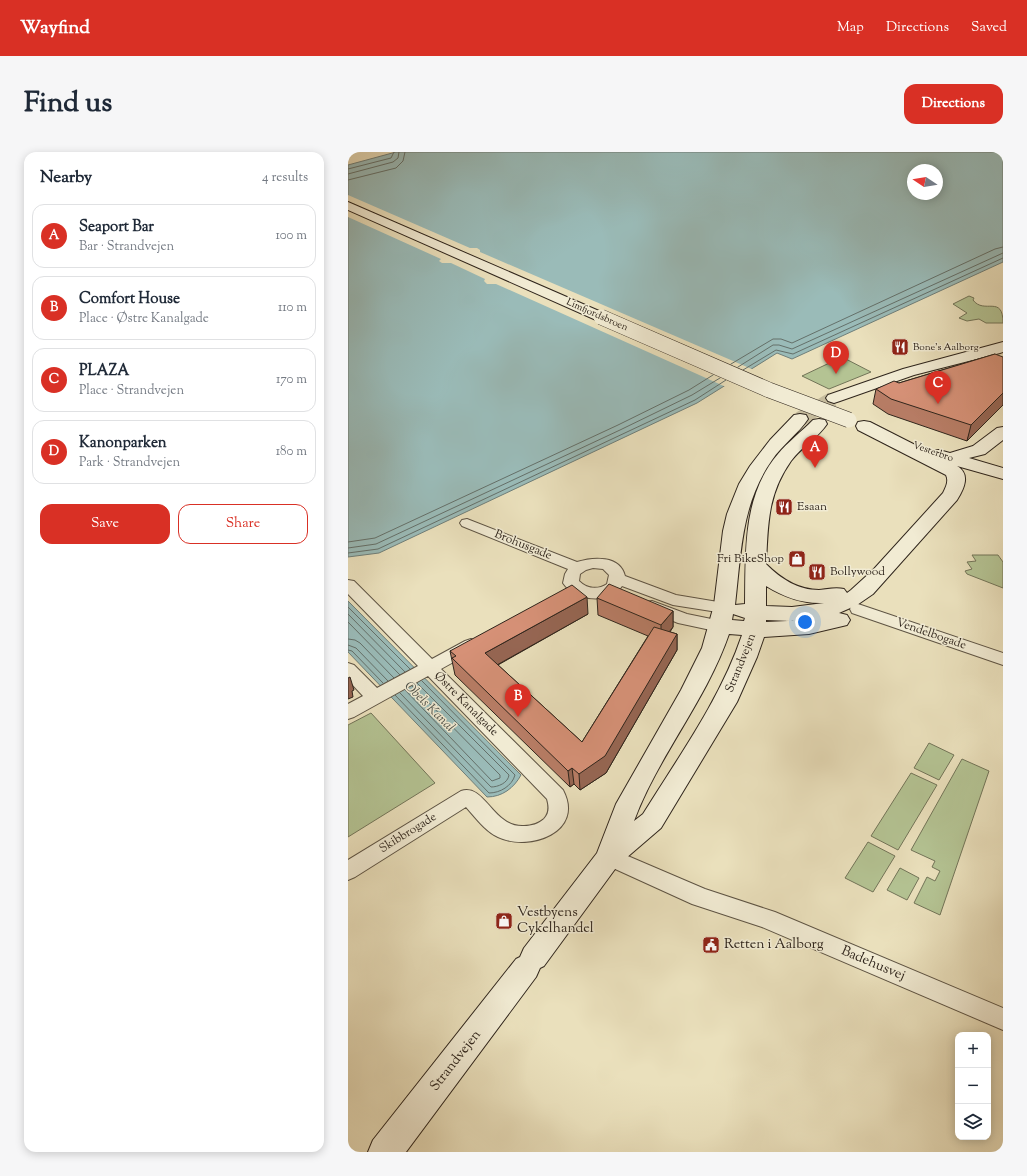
<!DOCTYPE html>
<html lang="en">
<head>
<meta charset="utf-8">
<style>
  :root { --surface:#fff; --page:#f6f6f7; --text:#1f2937; --muted:#747a83; --line:#e0e1e3; --accent:#d93025 }
  body { margin:0; font-family:"Sorts Mill Goudy",serif; background:var(--page); color:var(--text) }
  .controls { position:absolute; right:12px; bottom:12px; display:grid; overflow:hidden; border-radius:8px; box-shadow:0 2px 10px #0003 }
  .controls button { width:36px; height:36px; display:grid; place-items:center; padding:0; border:0; border-bottom:1px solid var(--line); background:var(--surface); color:var(--text); font:20px sans-serif }
  .compass { position:absolute; left:559px; top:12px; width:36px; height:36px; border-radius:50%; background:var(--surface); box-shadow:0 2px 10px #0003; rotate:282deg }
  .you { position:absolute; left:457px; top:470px; width:14px; height:14px; margin:-10px; border:3px solid #fff; border-radius:50%; background:#1a73e8; box-shadow:0 0 0 6px #1a73e833 }
  .badge { display:grid; place-items:center; width:26px; height:26px; border-radius:50%; background:var(--accent); color:#fff; font-size:13px; font-weight:700 }
  .pin { position:absolute; translate:-50% -33px; filter:drop-shadow(0 1px 2px #0008) }
  .pin::after { content:''; position:absolute; top:21px; width:14px; height:12px; background:inherit; clip-path:polygon(0 0,100% 0,50% 100%) }
  .list { margin:0; padding:0; list-style:none }
  h2 { display:flex; justify-content:space-between; align-items:center; height:52px; margin:0; padding:0 16px; font-size:17px }
  h2 small { font-size:13px; font-weight:400; color:var(--muted) }
  .list li { display:grid; grid-template-columns:26px 1fr auto; gap:12px; align-items:center; box-sizing:border-box; height:64px; margin:0 8px 8px; padding:0 8px; border:1px solid var(--line); border-radius:12px }
  .list b { display:block; font-size:15px; white-space:nowrap }
  .list p { margin:0; font-size:13px; white-space:nowrap; color:var(--muted) }
  .list em { font-size:13px; font-style:normal; color:var(--muted) }
  .actions { display:flex; gap:8px; padding:12px 16px }
  .actions a { flex:1; padding:9px 0; border:1px solid var(--accent); border-radius:12px; text-align:center; font-size:14px; color:var(--accent) }
  .actions .main { background:var(--accent); color:#fff }
  .icon { flex:none; width:22px; height:22px; fill:none; stroke:currentColor; stroke-width:2; stroke-linecap:round; stroke-linejoin:round }
  .map { position:relative; flex:none; width:655px; height:1000px; overflow:hidden; border-radius:12px }
  header { display:flex; align-items:center; gap:24px; box-sizing:border-box; height:56px; padding:0 20px; background:var(--accent); color:#fff }
  header strong { font-size:19px }
  nav { display:flex; gap:22px; margin-inline-start:auto; font-size:14px }
  .intro { display:flex; align-items:center; justify-content:space-between; box-sizing:border-box; height:96px; padding:0 24px }
  h1 { margin:0; font-size:28px }
  .button { padding:10px 18px; border-radius:12px; background:var(--accent); color:#fff; font-size:14px; font-weight:700 }
  main { display:flex; gap:24px; padding:0 24px }
  aside { flex:1; background:var(--surface); border-radius:12px; box-shadow:0 2px 10px #0003 }
  .map>svg:first-child { display:block }
  .green { fill:#b4c393; stroke:#727458 }
  .water { fill:#9abbb8; stroke:#6f7f7a; fill-rule:evenodd }
  .pier { fill:#eae0bc }
  .lines { fill:none; stroke-linecap:round; stroke-linejoin:round }
  .shore { stroke:#64706a; stroke-width:1 }
  .secondary-tunnel { stroke:#c5bb9c; stroke-width:15; stroke-dasharray:15 8; stroke-linecap:butt }
  .street-casing { stroke:#5e5444; stroke-width:2 }
  .secondary-casing { stroke:#2f251c; stroke-width:2 }
  .street { fill:#f1ebd3; fill-rule:evenodd }
  .secondary { fill:#f1ebd3; fill-rule:evenodd }
  .secondary-bridge-casing { stroke:#2f251c; stroke-width:16; stroke-linecap:butt }
  .secondary-bridge { stroke:#f1ebd3; stroke-width:15 }
  .wall { fill:#b87d66; stroke:#2f251c }
  .shaded-wall { fill:#966653; stroke:#2f251c }
  .building { fill:#d69177; stroke:#2f251c }
  .labels { text-anchor:middle; dominant-baseline:central; stroke-width:3; stroke-linejoin:round; paint-order:stroke }
  .far-street-label { font-size:10px; fill:#2f251c; stroke:#f1ebd3 }
  .far-poi-label { font-size:10px; fill:#2f251c; stroke:#f1ebd3; text-anchor:start }
  .poi-label { font-size:12px; fill:#2f251c; stroke:#f1ebd3; text-anchor:start }
  .street-label { font-size:12px; fill:#2f251c; stroke:#f1ebd3 }
  .water-label { font-size:13px; font-style:italic; fill:#4f524b; stroke:#f1ebd3 }
  .near-poi-label { font-size:14px; fill:#2f251c; stroke:#f1ebd3; text-anchor:start }
  .near-street-label { font-size:14px; fill:#2f251c; stroke:#f1ebd3 }
</style>
</head>
<body>
<header>
<strong>Wayfind</strong>
<nav><a>Map</a><a>Directions</a><a>Saved</a></nav>
</header>
<div class="intro"><h1>Find us</h1><a class="button">Directions</a></div>
<main>
<aside>
<h2>Nearby<small>4 results</small></h2>
<ul class="list">
<li><span class="badge">A</span><div><b>Seaport Bar</b><p>Bar · Strandvejen</p></div><em>100 m</em></li>
<li><span class="badge">B</span><div><b>Comfort House</b><p>Place · Østre Kanalgade</p></div><em>110 m</em></li>
<li><span class="badge">C</span><div><b>PLAZA</b><p>Place · Strandvejen</p></div><em>170 m</em></li>
<li><span class="badge">D</span><div><b>Kanonparken</b><p>Park · Strandvejen</p></div><em>180 m</em></li>
</ul>
<div class="actions"><a class="main">Save</a><a>Share</a></div>
</aside>
<div class="map">
<svg width="655" height="1000" viewBox="0 0 655 1000">
  <rect width="100%" height="100%" fill="#eae0bc"/>
  <filter id="stains"><feTurbulence type="fractalNoise" baseFrequency=".005" numOctaves="4"/><feColorMatrix values="0 0 0 0 .2 0 0 0 0 .09 0 0 0 0 .02 0 0 0 .5 -.17"/></filter>
  <radialGradient id="worn" r=".72"><stop offset=".6" stop-color="#630" stop-opacity="0"/><stop offset="1" stop-color="#630" stop-opacity=".3"/></radialGradient>
  <!-- green -->
  <path class="green" d="M621 144 626 146 625 148C636 163 655 142 655 171H638L631 167 619 169 611 166 619 161 605 152Z
    M494 205 523 220 481 237 454 224Z
    M624 403H650L655 410V436L619 422 617 419 624 417 619 410 628 409Z
    M23 561 87 631 0 685V573Z
    M581 591 606 603 591 628 566 616Z
    M614 607 641 619 592 763 566 751 579 725 587 729 592 719 584 715 587 709 563 698Z
    M563 621 589 633 550 698 523 684Z
    M520 690 547 704 525 740 497 726Z
    M552 716 571 726 559 748 539 738Z"/>
  <!-- water -->
  <path class="water" d="M48 0H655V110L444 207 429 201 349 251 31 401 0 405V13ZM565 18H589V42H565Z
    M0 449 173 623C166 636 154 645 139 645L0 500Z"/>
  <!-- pier -->
  <path class="pier" d="M0 43 122 96H129L132 98V100L406 218 378 235 148 132H139L136 129 137 127 103 111H94L91 109 93 107 0 65Z"/>
  <g class="lines">
    <!-- shore -->
    <path class="shore" d="M0 17 43 6 46 0
      M0 22 45 10 50 6 51 0
      M0 28 48 16 55 9 57 0
      M383 212 425 187H433L444 191 647 97 655 95
      M390 215 425 193H431L444 197 655 101
      M395 218 428 198 445 202 655 106
      M0 390 27 386 270 273 341 238 365 223
      M0 396 28 392 272 278 344 243 372 226
      M0 401 30 397 347 248 378 228
      M0 455 62 517
      M0 462 57 520
      M0 470 52 523
      M0 487 7 488 12 491 46 526
      M0 493 8 496 40 529
      M0 498 4 499 35 531
      M57 538 144 629 152 626V623L64 534
      M52 541 143 635C150 635 160 631 161 623L69 531
      M47 543 141 641C152 641 164 634 167 623L74 529"/>
    <!-- secondary-tunnel -->
    <path class="secondary-tunnel" d="M452 267 486 246"/>
    <defs>
      <path id="street" d="M119 367 229 410C245 405 272 403 277 424L328 443 382 452 384 456 382 460 376 461 325 453 274 434C262 453 227 449 215 431L217 422 220 417 114 374 112 371 114 368ZM245 416 255 417 261 423 259 432C250 438 239 437 231 429L232 422 238 418Z
        M0 428 6 429 84 507 117 489 123 487 129 489 131 493 129 497 93 517 215 638C237 680 182 700 150 685 137 679 127 665 118 655L7 725 0 728V708L113 639C137 631 145 676 176 674 184 674 190 672 196 667 202 661 201 654 199 647L80 524 6 565 0 567V552L15 544 0 528V511L6 513 29 536 70 514 0 442Z
        M304 449 339 462 378 470 380 474 378 478 372 480 330 471 298 458 296 454 298 450Z
        M510 452 655 501V513L504 461 502 457 504 453Z
        M261 696 357 737 427 760 655 856V878L414 775 344 752 254 711 251 705 254 699Z"/>
      <path id="secondary" d="M0 50 258 162 260 165 258 168 253 169 248 168 0 58Z
        M655 190V200L652 201 566 223 492 249 486 251 480 249 478 246 480 243 555 217Z
        M452 262 458 263 460 267C450 282 434 293 424 308 393 352 393 402 387 453L397 452C398 400 394 344 430 302 440 290 453 280 465 268L471 267 477 268 479 272C470 286 453 295 443 309 419 343 420 374 418 412 433 427 450 438 471 438 480 437 488 435 496 437L499 441 503 438 525 418 595 341C598 335 601 329 598 323L510 278 508 274 510 270 516 269 522 270 583 301 585 299 591 298 602 301 625 294 649 276 655 275V288L637 302 621 306 655 316V327L609 314C623 322 616 337 609 348L525 442 509 453 491 461 499 463 502 468 499 473 461 482 416 485 409 505 389 550 313 676 270 713 196 814 192 816 188 825 58 1000H20L25 988 168 807 172 805 176 796 249 701 268 652 333 538 354 496 366 453 375 379 379 362 391 332 402 314 422 288 446 263ZM418 434C436 445 454 452 476 451L444 455 418 454ZM385 462 397 466 396 469 384 468ZM463 467 461 468 418 470V468L444 469ZM381 482 394 483C372 548 331 604 295 662L286 669C310 604 358 549 381 482Z"/>
    </defs>
    <!-- street casing -->
    <use href="#street" class="street-casing"/>
    <!-- secondary casing -->
    <use href="#secondary" class="secondary-casing"/>
    <!-- street -->
    <use href="#street" class="street"/>
    <!-- secondary -->
    <use href="#secondary" class="secondary"/>
    <defs>
      <path id="secondary-bridge" d="M253 165 421 238 501 268"/>
    </defs>
    <!-- secondary-bridge casing -->
    <use href="#secondary-bridge" class="secondary-bridge-casing"/>
    <!-- secondary-bridge -->
    <use href="#secondary-bridge" class="secondary-bridge"/>
  </g>
  <!-- wall -->
  <path class="wall" d="M647 202 619 289 540 262 525 252 528 237 551 231Z
    M249 446 325 459V475L322 480 329 482V498L258 621 232 638 226 632 222 635 107 523 102 499 240 462 150 513 234 590 300 484 250 463Z"/>
  <!-- shaded-wall -->
  <path class="shaded-wall" d="M655 241V253L619 289 623 273Z
    M239 445 240 462 140 518 137 501Z
    M325 459V475L313 490V473Z
    M329 482V498L258 621 232 638 231 622Z
    M2 525 6 538 4 539 5 545 0 547V526Z
    M224 616 226 632 222 635 220 619Z"/>
  <!-- building -->
  <path class="building" d="M647 202 655 205V241L623 273 543 247 528 237 546 229 551 231Z
    M261 432 325 459 313 473 249 446Z
    M224 433 239 445 137 501 234 590 306 475 329 482 257 604 231 622 224 616 220 619 104 506 108 504 102 499Z"/>
  <!-- icons -->
  <defs>
    <symbol id="restaurant-square" viewBox="-11 -11 22 22"><rect x="-9" y="-9" width="18" height="18" rx="4" fill="#8f2418" stroke="#f1ebd3"/><path d="M-5-6h1v4h1v-4h1v4h1v-4h1v5L-1.5 .5V6h-2V.5L-5-1ZM5-6V6H3V1.5H1.5Q1.5-4 5-6Z" fill="#fff"/></symbol>
    <symbol id="shop-square" viewBox="-11 -11 22 22"><rect x="-9" y="-9" width="18" height="18" rx="4" fill="#8f2418" stroke="#f1ebd3"/><path d="M-5-2.5h2.3a2.7 3.5 0 0 1 5.4 0H5L5.5 6h-11ZM-1.5-2.5h3a1.5 2.3 0 0 0-3 0Z" fill="#fff"/></symbol>
    <symbol id="civic-square" viewBox="-11 -11 22 22"><rect x="-9" y="-9" width="18" height="18" rx="4" fill="#8f2418" stroke="#f1ebd3"/><path d="M-.6-6.5H3V-4.5H.6V-3L4-1V1h2V6H-6V1h2V-1L-.6-3ZM-1.2 2.5V6h2.4V2.5Z" fill="#fff"/></symbol>
  </defs>
  <g fill-rule="evenodd">
    <use href="#restaurant-square" x="542" y="185" width="20" height="20"/>
    <use href="#restaurant-square" x="426" y="345" width="20" height="20"/>
    <use href="#shop-square" x="439" y="397" width="20" height="20"/>
    <use href="#restaurant-square" x="459" y="410" width="20" height="20"/>
    <use href="#shop-square" x="146" y="759" width="20" height="20"/>
    <use href="#civic-square" x="353" y="783" width="20" height="20"/>
  </g>
  <g class="labels">
    <!-- far-street labels -->
    <g class="far-street-label">
      <text transform="translate(249 163) rotate(24)">Limfjordsbroen</text>
      <text transform="translate(585 300) rotate(19)">Vesterbro</text>
    </g>
    <!-- far-poi labels -->
    <g class="far-poi-label">
      <text x="565" y="195">Bone's Aalborg</text>
    </g>
    <!-- poi labels -->
    <g class="poi-label">
      <text x="449" y="355">Esaan</text>
      <text x="436" y="407" text-anchor="end">Fri BikeShop</text>
      <text x="482" y="420">Bollywood</text>
    </g>
    <!-- street labels -->
    <g class="street-label">
      <text transform="translate(175 393) rotate(22)">Brohusgade</text>
      <text transform="translate(583 482) rotate(19)">Vendelbogade</text>
      <text transform="translate(393 511) rotate(-68)">Strandvejen</text>
      <text transform="translate(118 552) rotate(45)">Østre Kanalgade</text>
      <text transform="translate(60 681) rotate(-32)">Skibbrogade</text>
    </g>
    <!-- water labels -->
    <g class="water-label">
      <text transform="translate(81 555) rotate(45)">Obels Kanal</text>
    </g>
    <!-- near-poi labels -->
    <g class="near-poi-label">
      <text x="169" y="761">Vestbyens<tspan x="169" dy="16">Cykelhandel</tspan></text>
      <text x="376" y="793">Retten i Aalborg</text>
    </g>
    <!-- near-street labels -->
    <g class="near-street-label">
      <text transform="translate(525 812) rotate(23)">Badehusvej</text>
      <text transform="translate(108 909) rotate(-52)">Strandvejen</text>
    </g>
  </g>
  <rect width="100%" height="100%" filter="url(#stains)"/>
  <rect width="100%" height="100%" fill="url(#worn)"/>
</svg>
<div class="controls">
<button>+</button>
<button>−</button>
<button><svg class="icon" aria-label="layers" viewBox="0 0 24 24"><path d="M12 4l9 5-9 5-9-5zM3 14l9 5 9-5"/></svg></button>
</div>
<svg class="compass" viewBox="-18 -18 36 36"><path d="M0-13l5 13h-10z" fill="#e53935"/><path d="M0 13l5-13h-10z" fill="#747a83"/></svg>
<div class="you"></div>
<div class="pin badge" style="left:467px;top:316px">A</div>
<div class="pin badge" style="left:170px;top:565px">B</div>
<div class="pin badge" style="left:590px;top:252px">C</div>
<div class="pin badge" style="left:488px;top:222px">D</div>
</div>
</main>
</body>
</html>
